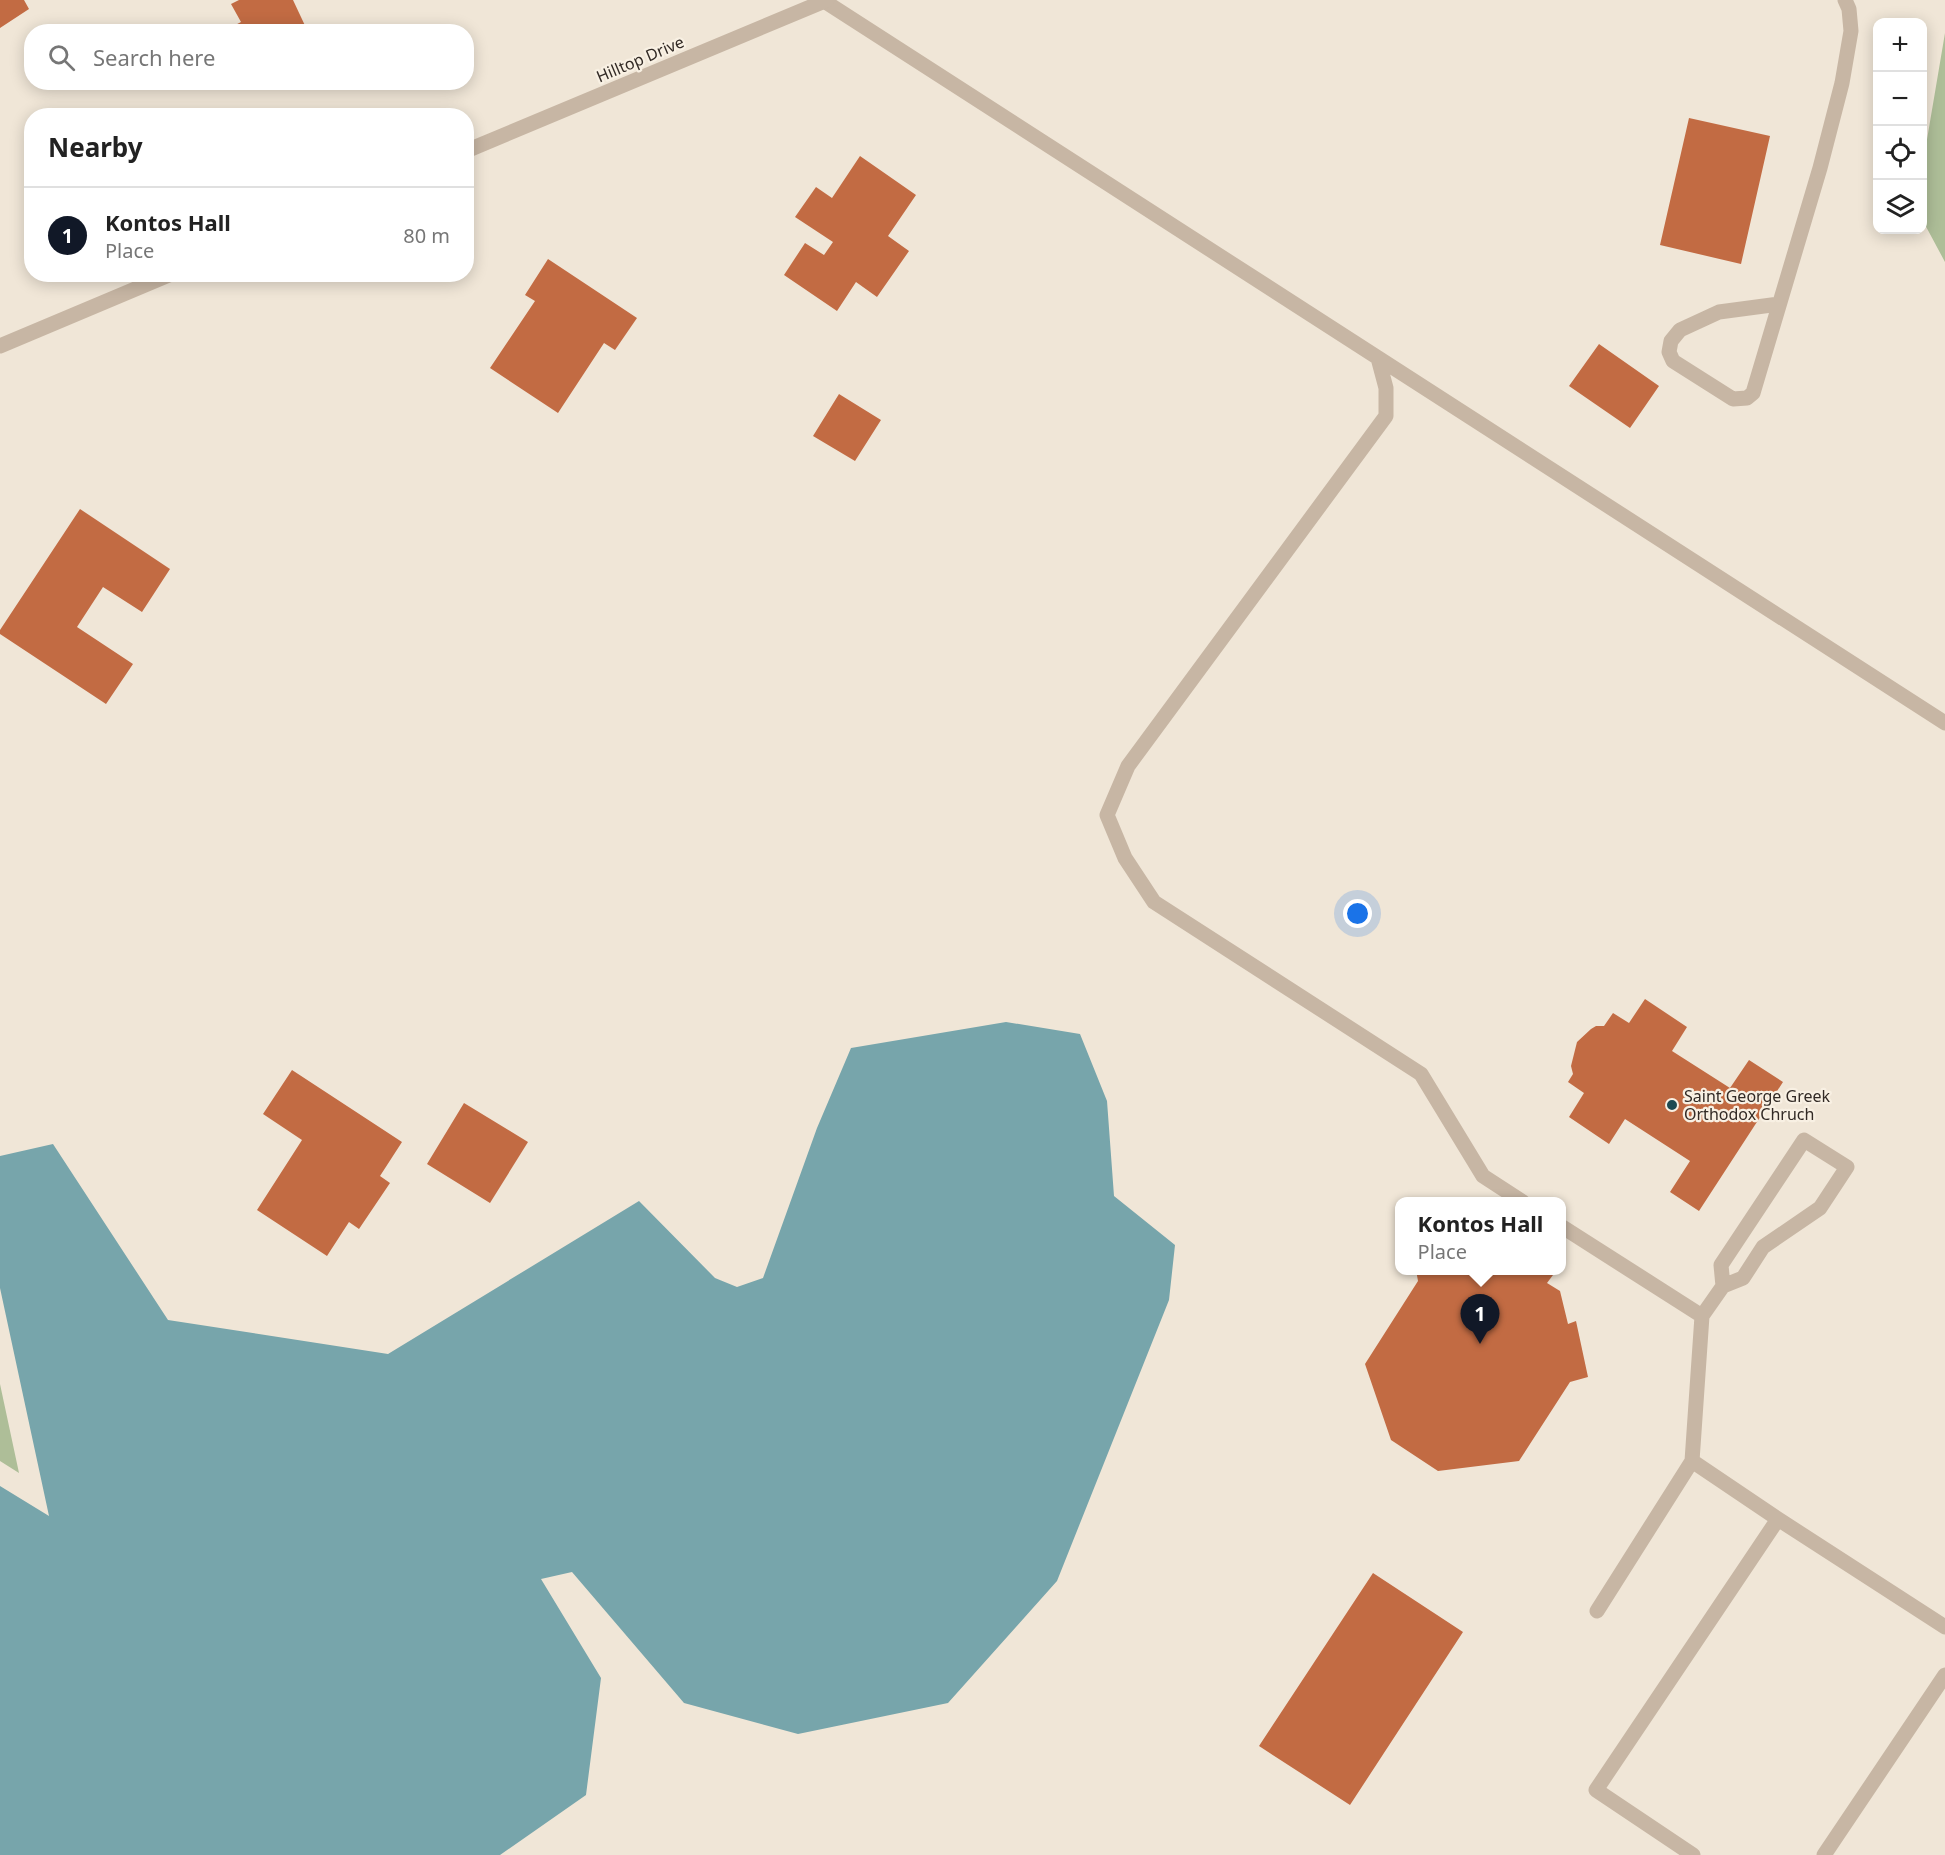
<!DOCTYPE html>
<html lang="en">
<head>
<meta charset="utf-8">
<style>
  :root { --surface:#fff; --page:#f2f2f2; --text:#222; --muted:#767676; --line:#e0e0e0; --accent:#111827 }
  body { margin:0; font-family:"Noto Sans",sans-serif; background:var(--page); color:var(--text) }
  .controls { position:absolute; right:18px; top:18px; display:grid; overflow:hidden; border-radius:12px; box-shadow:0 3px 15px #0003 }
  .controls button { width:54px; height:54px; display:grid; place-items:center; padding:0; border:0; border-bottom:2px solid var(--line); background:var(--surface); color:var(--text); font:30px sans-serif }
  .you { position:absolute; left:1358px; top:914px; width:21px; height:21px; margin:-15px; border:4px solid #fff; border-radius:50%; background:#1a73e8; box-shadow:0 0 0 9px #1a73e833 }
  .badge { display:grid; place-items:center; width:39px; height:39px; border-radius:50%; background:var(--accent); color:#fff; font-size:20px; font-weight:700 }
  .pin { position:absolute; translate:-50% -50px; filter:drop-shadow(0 2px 3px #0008) }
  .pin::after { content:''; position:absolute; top:32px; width:21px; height:18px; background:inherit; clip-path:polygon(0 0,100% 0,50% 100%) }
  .popup { position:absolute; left:1395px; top:1197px; width:171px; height:78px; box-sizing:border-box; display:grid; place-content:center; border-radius:12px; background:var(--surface); filter:drop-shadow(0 2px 4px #0005); font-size:20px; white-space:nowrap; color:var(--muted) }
  .popup b { font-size:22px; color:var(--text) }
  .popup::after { content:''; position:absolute; left:50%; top:100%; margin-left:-12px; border:12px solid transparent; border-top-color:var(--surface) }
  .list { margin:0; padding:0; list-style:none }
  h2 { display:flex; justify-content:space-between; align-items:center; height:78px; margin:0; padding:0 24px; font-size:26px }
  h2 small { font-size:20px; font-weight:400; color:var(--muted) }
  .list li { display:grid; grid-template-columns:39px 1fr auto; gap:18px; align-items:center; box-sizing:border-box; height:96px; padding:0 24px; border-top:2px solid var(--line) }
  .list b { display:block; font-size:22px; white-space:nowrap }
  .list p { margin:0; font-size:20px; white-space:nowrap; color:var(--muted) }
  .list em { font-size:20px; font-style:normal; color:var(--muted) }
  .icon { flex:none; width:33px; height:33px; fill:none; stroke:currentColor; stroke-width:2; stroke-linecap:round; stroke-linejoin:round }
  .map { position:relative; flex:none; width:1945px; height:1855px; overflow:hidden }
  .search { position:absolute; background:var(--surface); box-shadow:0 3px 15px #0003; left:24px; top:24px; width:450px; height:66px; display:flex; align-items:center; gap:15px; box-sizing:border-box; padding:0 21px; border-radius:24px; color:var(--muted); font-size:22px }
  .panel { position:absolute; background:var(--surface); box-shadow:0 3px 15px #0003; left:24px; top:108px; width:450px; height:174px; border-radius:24px }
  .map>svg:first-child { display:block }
  .green { fill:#aebe98 }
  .water { fill:#77a5ab }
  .building { fill:#c26b43 }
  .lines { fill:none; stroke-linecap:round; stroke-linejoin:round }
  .service { stroke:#c7b6a4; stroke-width:15 }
  .tertiary { stroke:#c7b6a4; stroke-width:15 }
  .poi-dot { fill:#1d4a52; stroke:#f8f0e3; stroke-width:2 }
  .labels { text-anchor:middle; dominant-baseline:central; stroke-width:4.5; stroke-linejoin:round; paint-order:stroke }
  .street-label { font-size:16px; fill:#322a25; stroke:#f8f0e3 }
  .poi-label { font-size:16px; fill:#322a25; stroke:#f8f0e3; text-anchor:start }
</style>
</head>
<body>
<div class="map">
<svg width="1945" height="1855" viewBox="0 0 1945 1855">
  <rect width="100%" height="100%" fill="#f0e6d7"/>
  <!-- green -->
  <path class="green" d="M1945 33V262L1923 221 1922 169Z
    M0 1384 19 1473 0 1461Z"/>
  <!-- water -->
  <path class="water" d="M1006 1022 1080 1034 1107 1101 1114 1196 1175 1245 1169 1300 1057 1581 948 1703 798 1734 684 1703 572 1572 541 1579 601 1678 586 1795 500 1855H0V1486L49 1516 0 1288V1156L53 1144 168 1320 388 1354 639 1201 715 1278 737 1287 763 1278 817 1128 851 1048Z"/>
  <!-- building -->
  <path class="building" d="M0 0H24L29 9 0 28Z
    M239 0H293L308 32H222L241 22 231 4Z
    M1689 118 1770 136 1741 264 1660 245Z
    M860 156 916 195 888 236 909 251 877 297 856 282 837 311 784 275 805 243 824 255 833 242 795 217 816 187 832 198Z
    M548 259 637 318 615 350 604 343 558 413 490 368 535 301 525 295Z
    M1599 344 1659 386 1630 428 1569 386Z
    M839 394 881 420 855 461 813 436Z
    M80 509 170 569 142 612 103 587 77 627 133 664 106 704 0 634V630Z
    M1645 999 1687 1027 1672 1051 1730 1088 1749 1060 1783 1082 1699 1211 1670 1192 1690 1161 1625 1119 1609 1144 1569 1117 1584 1093 1568 1082 1573 1074 1571 1066 1577 1042 1591 1029 1596 1026H1604L1613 1013 1629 1023Z
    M292 1070 402 1142 380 1176 390 1183 359 1229 349 1222 327 1256 257 1210 302 1140 263 1114Z
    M464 1103 528 1142 490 1203 427 1164Z
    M1416 1270H1546L1553 1275 1547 1283 1560 1291 1568 1324 1576 1321 1588 1377 1570 1382 1519 1461 1438 1471 1391 1440 1365 1364 1418 1281Z
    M1373 1573 1463 1632 1350 1805 1259 1746Z"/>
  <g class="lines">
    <!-- service -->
    <path class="service" d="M824 1 1945 723
      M1779 304 1719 312 1680 330 1671 341 1669 352 1673 361 1733 399 1747 398 1753 393 1820 168 1842 83 1851 31 1849 9 1845 0
      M1378 358 1386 388V416L1128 766 1107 815 1125 858 1154 902 1421 1074 1483 1176 1523 1202
      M1561 1226 1702 1316 1692 1461 1778 1519 1945 1627
      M1702 1316 1723 1286 1743 1278 1763 1247 1820 1208 1847 1167 1804 1140 1721 1265 1723 1286
      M1597 1611 1692 1461
      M1693 1855 1596 1790 1778 1519
      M1824 1855 1945 1675"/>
    <!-- tertiary -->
    <path class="tertiary" d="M466 151 827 0
      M0 346 171 274"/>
  </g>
  <!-- markers -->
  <circle class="poi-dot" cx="1672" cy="1105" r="6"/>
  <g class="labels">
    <!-- street labels -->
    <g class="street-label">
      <text transform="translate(640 59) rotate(-23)">Hilltop Drive</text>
    </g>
    <!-- poi labels -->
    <g class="poi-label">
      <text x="1684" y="1096">Saint George Greek<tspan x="1684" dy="18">Orthodox Chruch</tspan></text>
    </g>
  </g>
</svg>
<div class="controls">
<button>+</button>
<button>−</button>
<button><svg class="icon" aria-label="locate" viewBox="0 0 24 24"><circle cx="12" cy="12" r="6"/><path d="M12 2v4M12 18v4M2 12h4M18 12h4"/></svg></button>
<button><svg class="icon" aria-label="layers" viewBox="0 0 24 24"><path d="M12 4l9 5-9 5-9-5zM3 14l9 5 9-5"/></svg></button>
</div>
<div class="you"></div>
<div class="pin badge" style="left:1480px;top:1344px">1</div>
<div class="popup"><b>Kontos Hall</b>Place</div>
<div class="search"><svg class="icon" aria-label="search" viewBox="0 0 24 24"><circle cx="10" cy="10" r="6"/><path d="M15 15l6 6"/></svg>Search here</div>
<section class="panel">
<h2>Nearby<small></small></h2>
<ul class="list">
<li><span class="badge">1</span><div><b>Kontos Hall</b><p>Place</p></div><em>80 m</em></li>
</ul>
</section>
</div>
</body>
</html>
